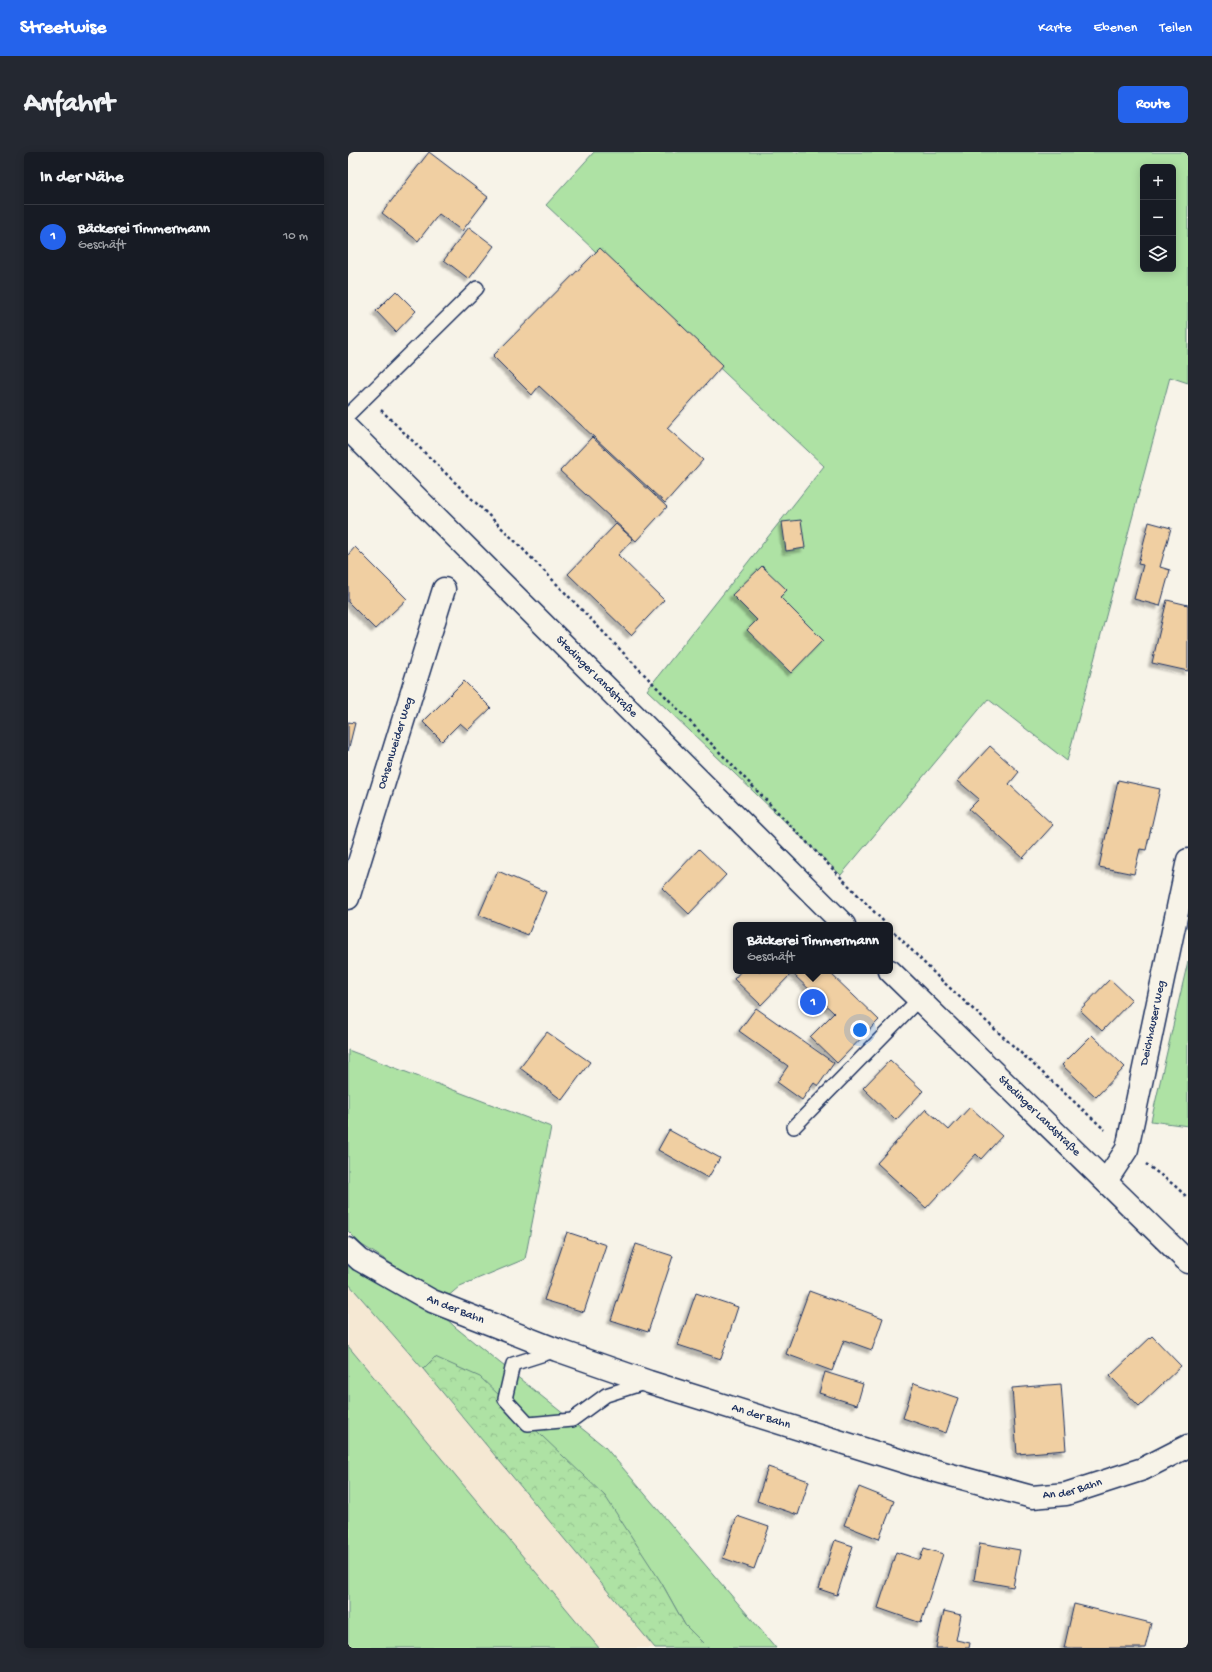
<!DOCTYPE html>
<html lang="de">
<head>
<meta charset="utf-8">
<style>
  :root { --surface:#171b24; --page:#242831; --text:#f1f3f6; --muted:#9ea1a6; --line:#363941; --accent:#2563eb }
  body { margin:0; font-family:"Gochi Hand",sans-serif; background:var(--page); color:var(--text) }
  .controls { position:absolute; right:12px; top:12px; display:grid; overflow:hidden; border-radius:6px; box-shadow:0 2px 10px #0003 }
  .controls button { width:36px; height:36px; display:grid; place-items:center; padding:0; border:0; border-bottom:1px solid var(--line); background:var(--surface); color:var(--text); font:20px sans-serif }
  .you { position:absolute; left:512px; top:878px; width:14px; height:14px; margin:-10px; border:3px solid #fff; border-radius:50%; background:#1a73e8; box-shadow:0 0 0 6px #1a73e833 }
  .badge { display:grid; place-items:center; width:26px; height:26px; border-radius:50%; background:var(--accent); color:#fff; font-size:13px; font-weight:700 }
  .pin { position:absolute; translate:-50% -50%; border:2px solid #fff; box-shadow:0 1px 4px #0006 }
  .popup { position:absolute; left:385px; top:770px; width:160px; height:52px; box-sizing:border-box; display:grid; place-content:center; border-radius:6px; background:var(--surface); filter:drop-shadow(0 1px 3px #0005); font-size:13px; white-space:nowrap; color:var(--muted) }
  .popup b { font-size:15px; color:var(--text) }
  .popup::after { content:''; position:absolute; left:50%; top:100%; margin-left:-8px; border:8px solid transparent; border-top-color:var(--surface) }
  .list { margin:0; padding:0; list-style:none }
  h2 { display:flex; justify-content:space-between; align-items:center; height:52px; margin:0; padding:0 16px; font-size:17px }
  h2 small { font-size:13px; font-weight:400; color:var(--muted) }
  .list li { display:grid; grid-template-columns:26px 1fr auto; gap:12px; align-items:center; box-sizing:border-box; height:64px; padding:0 16px; border-top:1px solid var(--line) }
  .list b { display:block; font-size:15px; white-space:nowrap }
  .list p { margin:0; font-size:13px; white-space:nowrap; color:var(--muted) }
  .list em { font-size:13px; font-style:normal; color:var(--muted) }
  .icon { flex:none; width:22px; height:22px; fill:none; stroke:currentColor; stroke-width:2; stroke-linecap:round; stroke-linejoin:round }
  .map { position:relative; flex:none; width:840px; height:1496px; overflow:hidden; border-radius:6px }
  header { display:flex; align-items:center; gap:24px; box-sizing:border-box; height:56px; padding:0 20px; background:var(--accent); color:#fff }
  header strong { font-size:19px }
  nav { display:flex; gap:22px; margin-inline-start:auto; font-size:14px }
  .intro { display:flex; align-items:center; justify-content:space-between; box-sizing:border-box; height:96px; padding:0 24px }
  h1 { margin:0; font-size:28px }
  .button { padding:10px 18px; border-radius:6px; background:var(--accent); color:#fff; font-size:14px; font-weight:700 }
  main { display:flex; gap:24px; padding:0 24px }
  aside { flex:1; background:var(--surface); border-radius:6px; box-shadow:0 2px 10px #0003 }
  .map>svg:first-child { display:block }
  .built { fill:#f5e8d3 }
  .grass { fill:#aee2a4; stroke:#648881; fill-rule:evenodd }
  .forest { fill:url(#forest-crowns); stroke:#648881 }
  .building { fill:#f0cfa2; stroke:#1b2f5e; filter:url(#shadow) }
  .lines { fill:none; stroke-linecap:round; stroke-linejoin:round }
  .service-casing { stroke:#1b2f5e; stroke-width:16 }
  .minor-casing { stroke:#1b2f5e; stroke-width:25 }
  .secondary-casing { stroke:#1b2f5e; stroke-width:25 }
  .path { stroke:#1b2f5e; stroke-width:2.5; stroke-dasharray:3 3; stroke-linecap:butt }
  .service { stroke:#f7f3e8; stroke-width:13 }
  .minor { stroke:#f7f3e8; stroke-width:22 }
  .secondary { stroke:#f7f3e8; stroke-width:22 }
  .labels { text-anchor:middle; dominant-baseline:central; stroke-width:3; stroke-linejoin:round; paint-order:stroke }
  .street-label { font-size:12px; fill:#1b2f5e; stroke:#f7f3e8 }
</style>
</head>
<body>
<header>
<strong>Streetwise</strong>
<nav><a>Karte</a><a>Ebenen</a><a>Teilen</a></nav>
</header>
<div class="intro"><h1>Anfahrt</h1><a class="button">Route</a></div>
<main>
<aside>
<h2>In der Nähe<small></small></h2>
<ul class="list">
<li><span class="badge">1</span><div><b>Bäckerei Timmermann</b><p>Geschäft</p></div><em>10 m</em></li>
</ul>
</aside>
<div class="map">
<svg width="840" height="1496" viewBox="0 0 840 1496">
  <defs>
    <pattern id="forest-crowns" width="20" height="18" patternUnits="userSpaceOnUse"><rect width="20" height="18" fill="#aee2a4"/><path d="M2 6a3 3 0 1 1 6 0M12 15a3 3 0 1 1 6 0" fill="none" stroke="#95c290"/></pattern>
    <filter id="shadow"><feDropShadow dx="-3.5" dy="3.5" stdDeviation="1" flood-color="#0004"/></filter>
  </defs>
  <rect width="100%" height="100%" fill="#f7f3e8"/>
  <filter id="ink" filterUnits="userSpaceOnUse"><feTurbulence type="fractalNoise" baseFrequency=".025" numOctaves="2"/><feDisplacementMap in="SourceGraphic" scale="8" xChannelSelector="R" yChannelSelector="G"/><feConvolveMatrix kernelMatrix="1 2 1 2 8 2 1 2 1" color-interpolation-filters="sRGB"/></filter>
  <g filter="url(#ink)">
    <!-- built -->
    <path class="built" d="M0 1131 75 1217 307 1496H251L0 1195Z"/>
    <!-- grass -->
    <path class="grass" d="M246 0H840V231L822 225 719 609 640 547 493 723 299 538 476 314 198 53ZM795 15H825V117H795Z
      M840 809V974L803 969Z
      M0 898 203 975 177 1107 112 1134 98 1146 14 1093 0 1079Z
      M0 1106 87 1156 107 1175 257 1295 428 1496H360L337 1473 313 1430 87 1205 75 1217 0 1131Z
      M0 1194 251 1496H0Z"/>
    <!-- forest -->
    <path class="forest" d="M87 1205 132 1225 257 1344 313 1430 337 1473 360 1496H307L75 1217Z"/>
    <!-- building -->
    <path class="building" d="M81 0 140 45 114 79 91 62 70 89 34 61Z
      M121 75 146 94 121 127 96 108Z
      M252 96 375 213 319 276 355 308 317 351 191 234 184 243 145 204Z
      M48 139 68 159 48 180 28 159Z
      M244 285 319 355 288 389 212 319Z
      M453 368 457 396 438 399 434 370Z
      M801 370 823 376 812 415 822 418 812 454 786 447 795 413 790 412Z
      M268 372 285 387 270 403 316 448 283 483 220 422Z
      M7 395 59 447 27 477 0 450V403Z
      M414 414 439 438 432 445 475 488 443 521 399 478 409 468 384 443Z
      M819 448 840 453V519L804 511Z
      M116 529 143 556 120 578 112 571 94 589 75 570Z
      M0 570 7 571 0 599Z
      M642 594 671 620 661 632 705 673 675 706 621 657 631 647 610 629Z
      M770 628 812 637 798 698 792 697 786 722 751 715Z
      M351 697 378 723 341 762 314 736Z
      M150 719 198 740 180 783 131 763Z
      M393 819H480L531 868 489 911 462 885 486 861 444 821 413 853 386 827Z
      M762 827 784 848 754 879 732 858Z
      M408 856 486 911 470 934 466 931 454 948 429 930 440 914 391 879Z
      M199 880 242 910 214 948 172 916Z
      M744 883 777 915 748 945 714 913Z
      M542 908 575 939 548 968 515 936Z
      M622 955 654 984 633 1007 628 1002 578 1056 529 1011 578 957 601 978Z
      M321 978 372 1006 360 1026 310 998Z
      M219 1080 258 1093 236 1160 196 1148Z
      M288 1092 325 1104 300 1180 263 1168Z
      M461 1139 535 1166 524 1198 496 1188 484 1219 438 1202Z
      M348 1141 390 1155 373 1207 330 1193Z
      M804 1184 833 1214 791 1254 762 1224Z
      M477 1220 515 1232 509 1253 471 1241Z
      M566 1231 610 1246 598 1281 555 1266Z
      M713 1232 718 1298 669 1302 664 1236Z
      M420 1315 461 1329 450 1363 409 1349Z
      M511 1335 546 1349 531 1387 496 1373Z
      M389 1364 421 1375 406 1417 375 1406Z
      M487 1388 505 1394 489 1443 471 1437Z
      M632 1391 672 1398 665 1435 626 1428Z
      M576 1396 595 1402 573 1471 530 1456 548 1400 572 1408Z
      M726 1452 803 1471 797 1496H716Z
      M596 1459 613 1463 608 1488 622 1491 621 1496H588Z"/>
    <g class="lines">
      <defs>
        <path id="service" d="M0 263 129 136
          M446 975 571 847
          M209 1198 165 1212 157 1247 180 1272 224 1268 258 1243 299 1230"/>
        <g id="minor">
          <path id="s1" d="M0 746 96 437"/>
          <path id="s2" d="M758 1029 779 997 840 708"/>
          <path id="s3" d="M0 1097 12 1108 84 1149 209 1198 301 1230 570 1314 684 1345 718 1342 795 1317 840 1294"/>
        </g>
        <g id="secondary">
          <path id="s4" d="M0 277 496 773"/>
          <path id="s5" d="M542 819 840 1110"/>
        </g>
      </defs>
      <!-- service casing -->
      <use href="#service" class="service-casing"/>
      <!-- minor casing -->
      <use href="#minor" class="minor-casing"/>
      <!-- secondary casing -->
      <use href="#secondary" class="secondary-casing"/>
      <!-- path -->
      <path class="path" d="M33 258 168 390 539 773
        M542 776 591 826 757 978
        M798 1012 826 1033 840 1046"/>
      <!-- service -->
      <use href="#service" class="service"/>
      <!-- minor -->
      <use href="#minor" class="minor"/>
      <!-- secondary -->
      <use href="#secondary" class="secondary"/>
    </g>
  </g>
  <g class="labels">
    <!-- street labels -->
    <g class="street-label">
      <text stroke="none"><textPath href="#s4" startOffset="351">Stedinger Landstraße</textPath></text>
      <text stroke="none"><textPath href="#s1" startOffset="162">Ochsenweider Weg</textPath></text>
      <text stroke="none"><textPath href="#s2" startOffset="167">Deichhauser Weg</textPath></text>
      <text stroke="none"><textPath href="#s5" startOffset="208">Stedinger Landstraße</textPath></text>
      <text stroke="none"><textPath href="#s3" startOffset="124">An der Bahn</textPath></text>
      <text stroke="none"><textPath href="#s3" startOffset="448">An der Bahn</textPath></text>
      <text stroke="none"><textPath href="#s3" startOffset="772">An der Bahn</textPath></text>
    </g>
  </g>
</svg>
<div class="controls">
<button>+</button>
<button>−</button>
<button><svg class="icon" aria-label="layers" viewBox="0 0 24 24"><path d="M12 4l9 5-9 5-9-5zM3 14l9 5 9-5"/></svg></button>
</div>
<div class="you"></div>
<div class="pin badge" style="left:465px;top:850px">1</div>
<div class="popup"><b>Bäckerei Timmermann</b>Geschäft</div>
</div>
</main>
</body>
</html>
